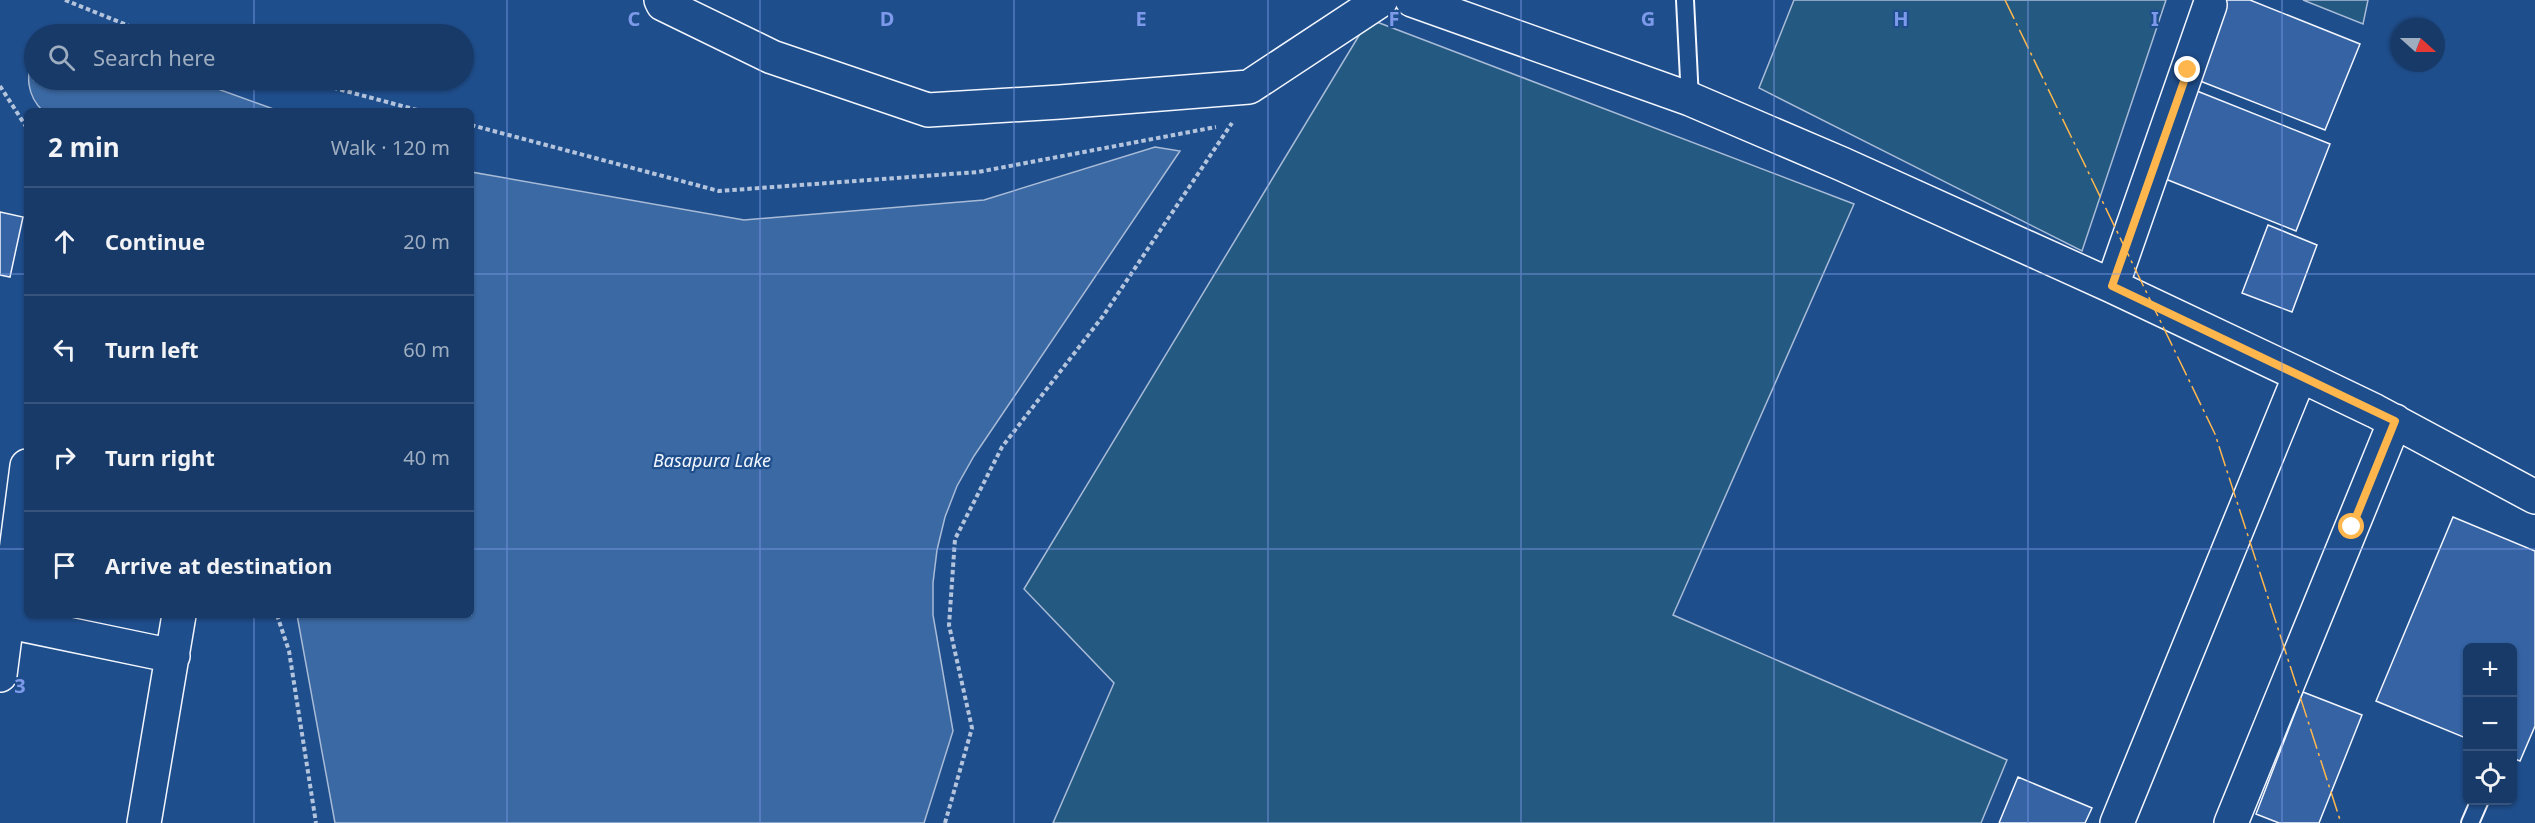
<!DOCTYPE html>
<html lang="en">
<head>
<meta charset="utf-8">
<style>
  :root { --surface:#173a69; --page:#20416f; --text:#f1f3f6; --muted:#9eadc0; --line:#36547d }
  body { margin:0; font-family:"Noto Sans",sans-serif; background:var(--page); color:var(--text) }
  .controls { position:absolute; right:18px; bottom:18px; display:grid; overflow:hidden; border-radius:9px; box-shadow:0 2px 4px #0004 }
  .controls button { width:54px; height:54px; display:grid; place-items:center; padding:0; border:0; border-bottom:2px solid var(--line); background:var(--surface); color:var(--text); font:30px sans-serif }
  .compass { position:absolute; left:2391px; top:18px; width:54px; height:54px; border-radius:50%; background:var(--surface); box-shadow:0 2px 4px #0004; rotate:111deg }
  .stop { position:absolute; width:18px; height:18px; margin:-14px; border:4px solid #ffb74d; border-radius:50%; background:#fff }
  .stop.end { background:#ffb74d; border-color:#fff; box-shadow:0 2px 6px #0008 }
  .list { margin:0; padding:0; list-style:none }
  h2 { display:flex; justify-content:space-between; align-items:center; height:78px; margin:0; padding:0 24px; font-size:26px }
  h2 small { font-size:20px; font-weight:400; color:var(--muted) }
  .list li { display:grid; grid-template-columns:39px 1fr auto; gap:18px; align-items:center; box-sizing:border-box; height:108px; padding:0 24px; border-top:2px solid var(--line) }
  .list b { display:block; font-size:22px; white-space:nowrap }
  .list em { font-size:20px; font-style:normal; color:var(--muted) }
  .icon { flex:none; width:33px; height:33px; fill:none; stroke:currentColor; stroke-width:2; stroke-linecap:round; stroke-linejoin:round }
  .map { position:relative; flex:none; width:2535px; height:823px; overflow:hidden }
  .search { position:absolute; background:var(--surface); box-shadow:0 2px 4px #0004; left:24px; top:24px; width:450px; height:66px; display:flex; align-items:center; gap:15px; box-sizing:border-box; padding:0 21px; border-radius:33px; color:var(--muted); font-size:22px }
  .panel { position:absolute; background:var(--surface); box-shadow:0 2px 4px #0004; left:24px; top:108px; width:450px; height:510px; border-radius:9px }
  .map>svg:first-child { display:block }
  .green { fill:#245a82; stroke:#a8bbd7; stroke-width:1.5 }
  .water { fill:#3b69a3; stroke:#a8bbd7; stroke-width:1.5 }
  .building { fill:#3563a3; stroke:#f2f6ff; stroke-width:1.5 }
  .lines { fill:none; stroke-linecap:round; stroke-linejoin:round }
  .service-casing { stroke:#f2f6ff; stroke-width:20 }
  .minor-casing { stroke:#f2f6ff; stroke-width:36 }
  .path { stroke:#b3c4dc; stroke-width:4; stroke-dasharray:4.5 3; stroke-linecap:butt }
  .service { stroke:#1f4e8c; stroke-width:16 }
  .minor { stroke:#1f4e8c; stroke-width:33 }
  .power { stroke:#ffb74d; stroke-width:1.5; stroke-dasharray:21 4.5 3 4.5; stroke-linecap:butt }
  .route { stroke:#ffb74d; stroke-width:8 }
  .grid { fill:none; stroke:#7d9aea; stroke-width:1.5; stroke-opacity:0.55 }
  .labels { text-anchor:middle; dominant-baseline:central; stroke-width:4.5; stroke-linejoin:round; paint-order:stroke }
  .water-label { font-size:18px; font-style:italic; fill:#f2f6ff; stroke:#1f4e8c }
  .grid-label { font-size:20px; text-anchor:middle; font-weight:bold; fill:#7d9aea; stroke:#1f4e8c; stroke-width:4.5; stroke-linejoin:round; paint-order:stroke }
</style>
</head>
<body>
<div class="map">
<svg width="2535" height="823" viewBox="0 0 2535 823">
  <rect width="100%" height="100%" fill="#1f4e8c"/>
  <!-- green -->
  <path class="green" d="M1794 0H2166L2082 251 1759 88Z
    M2303 0H2368L2363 24Z
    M1369 19 1854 204 1673 615 2007 760 1981 823H1053L1114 683 1024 589Z"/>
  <!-- water -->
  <path class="water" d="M34 56V80H193L279 111H43C27 96 25 75 34 56Z
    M1155 147 1180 151 974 456 957 486 945 517 937 550 933 583V615L953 731 924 823H335L297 615H471V172L744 220 984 200Z"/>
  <!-- building -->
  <path class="building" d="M2226 0H2250L2360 44 2325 130 2195 79Z
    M2197 91 2330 144 2296 231 2163 178Z
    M0 212 23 217 10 277 0 275Z
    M2268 225 2317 245 2292 312 2242 293Z
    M2453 517 2535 551V726L2520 761 2512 758V648H2468V739L2376 701Z
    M2303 692 2362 715 2319 823H2279L2256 814Z
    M2018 777 2092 808 2085 823H1999Z"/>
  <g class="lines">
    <defs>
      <path id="service" d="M1685 0 1690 99
        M2470 823 2480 800"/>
      <path id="minor" d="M661 0 663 4 772 57 928 110 1060 102 1249 87 1381 0
        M1412 0 1690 99 1842 164 2112 286 2300 375 2117 823
        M2112 286 2210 5
        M2300 375 2375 411 2535 497
        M0 620 173 656
        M0 675 27 466
        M144 823 179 615
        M2231 823 2395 421"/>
    </defs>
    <!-- service casing -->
    <use href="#service" class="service-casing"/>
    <!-- minor casing -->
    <use href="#minor" class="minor-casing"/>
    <!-- path -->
    <path class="path" d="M65 0 149 34
      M304 80 421 111
      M0 86 27 128
      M471 125 719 191 978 172 1216 127
      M277 615 289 651 316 823
      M945 823 972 728 949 625 955 539 1002 447 1103 316 1232 123"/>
    <!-- service -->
    <use href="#service" class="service"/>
    <!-- minor -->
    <use href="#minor" class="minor"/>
    <!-- power -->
    <path class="power" d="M2005 0 2215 434 2341 823"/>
  </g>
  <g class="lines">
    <!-- route -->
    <path class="route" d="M2188 70 2112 286 2395 421 2352 527"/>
  </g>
  <!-- grid -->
  <path class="grid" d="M254 0V34M507 0V823M760 0V823M1014 0V823M1268 0V823M1521 0V823M1774 0V823M2028 0V823M2282 0V823M254 80V111M0 274H27M471 274H2535M0 549H27M471 549H2535M254 615V823"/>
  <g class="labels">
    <!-- water labels -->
    <g class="water-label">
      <text x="712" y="460">Basapura Lake</text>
    </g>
  </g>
  <g class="grid-label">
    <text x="634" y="26">C</text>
    <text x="887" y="26">D</text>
    <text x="1141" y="26">E</text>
    <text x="1394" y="26">F</text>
    <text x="1648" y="26">G</text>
    <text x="1901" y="26">H</text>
    <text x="2155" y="26">I</text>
    <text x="20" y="693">3</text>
  </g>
</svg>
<div class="controls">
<button>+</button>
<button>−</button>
<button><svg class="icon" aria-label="locate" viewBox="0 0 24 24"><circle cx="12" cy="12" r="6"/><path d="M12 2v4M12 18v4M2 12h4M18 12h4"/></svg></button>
</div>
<svg class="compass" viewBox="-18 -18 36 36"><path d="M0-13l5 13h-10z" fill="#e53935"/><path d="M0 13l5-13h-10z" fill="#9eadc0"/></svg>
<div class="stop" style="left:2352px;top:527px"></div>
<div class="stop end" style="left:2188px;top:70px"></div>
<div class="search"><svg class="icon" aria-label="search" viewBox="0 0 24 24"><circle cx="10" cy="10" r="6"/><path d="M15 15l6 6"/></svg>Search here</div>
<section class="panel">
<h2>2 min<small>Walk · 120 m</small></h2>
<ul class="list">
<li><svg class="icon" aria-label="ahead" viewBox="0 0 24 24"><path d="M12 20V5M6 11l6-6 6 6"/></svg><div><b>Continue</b></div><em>20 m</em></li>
<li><svg class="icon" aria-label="left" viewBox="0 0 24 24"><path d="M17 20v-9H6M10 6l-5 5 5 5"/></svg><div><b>Turn left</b></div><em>60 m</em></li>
<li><svg class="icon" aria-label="right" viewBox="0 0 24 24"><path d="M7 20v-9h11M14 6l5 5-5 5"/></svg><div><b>Turn right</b></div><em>40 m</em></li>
<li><svg class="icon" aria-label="arrive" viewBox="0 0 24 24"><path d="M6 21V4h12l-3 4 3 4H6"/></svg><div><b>Arrive at destination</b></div></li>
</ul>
</section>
</div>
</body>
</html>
